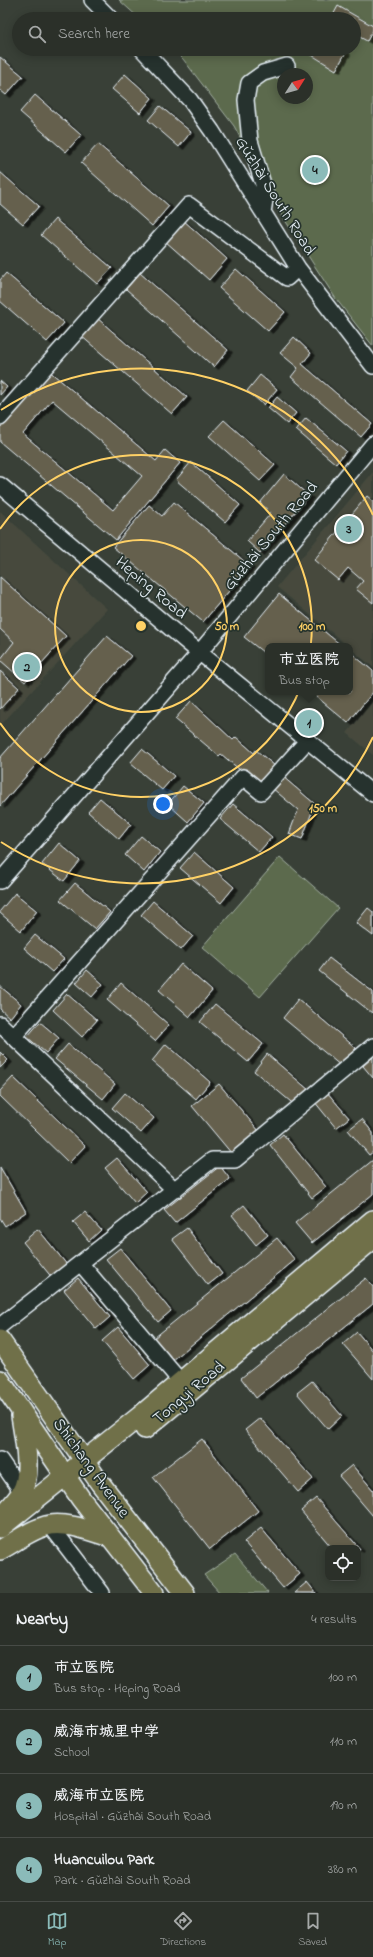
<!DOCTYPE html>
<html lang="en">
<head>
<meta charset="utf-8">
<style>
  :root { --surface:#2b3029; --page:#373c35; --text:#f1f3f6; --muted:#a6a9a8; --line:#474b46; --accent:#8bbbb9 }
  body { margin:0; font-family:"Indie Flower","LXGW WenKai TC",sans-serif; background:var(--page); color:var(--text) }
  .controls { position:absolute; right:12px; bottom:12px; display:grid; overflow:hidden; border-radius:8px; box-shadow:0 2px 10px #0003 }
  .controls button { width:36px; height:36px; display:grid; place-items:center; padding:0; border:0; border-bottom:1px solid var(--line); background:var(--surface); color:var(--text); font:20px sans-serif }
  .compass { position:absolute; left:277px; top:68px; width:36px; height:36px; border-radius:50%; background:var(--surface); box-shadow:0 2px 10px #0003; rotate:53deg }
  .you { position:absolute; left:163px; top:804px; width:14px; height:14px; margin:-10px; border:3px solid #fff; border-radius:50%; background:#1a73e8; box-shadow:0 0 0 6px #1a73e833 }
  .badge { display:grid; place-items:center; width:26px; height:26px; border-radius:50%; background:var(--accent); color:#111; font-size:13px; font-weight:700 }
  .pin { position:absolute; translate:-50% -50%; border:2px solid #fff; box-shadow:0 1px 4px #0006 }
  .popup { position:absolute; left:265px; top:643px; width:88px; height:52px; box-sizing:border-box; display:grid; place-content:center; border-radius:8px; background:var(--surface); filter:drop-shadow(0 1px 3px #0005); font-size:13px; white-space:nowrap; color:var(--muted) }
  .popup b { font-size:15px; color:var(--text) }
  .popup::after { content:''; position:absolute; left:50%; top:100%; margin-left:-8px; border:8px solid transparent; border-top-color:var(--surface) }
  .list { margin:0; padding:0; list-style:none }
  h2 { display:flex; justify-content:space-between; align-items:center; height:52px; margin:0; padding:0 16px; font-size:17px }
  h2 small { font-size:13px; font-weight:400; color:var(--muted) }
  .list li { display:grid; grid-template-columns:26px 1fr auto; gap:12px; align-items:center; box-sizing:border-box; height:64px; padding:0 16px; border-top:1px solid var(--line) }
  .list b { display:block; font-size:15px; white-space:nowrap }
  .list p { margin:0; font-size:13px; white-space:nowrap; color:var(--muted) }
  .list em { font-size:13px; font-style:normal; color:var(--muted) }
  .icon { flex:none; width:22px; height:22px; fill:none; stroke:currentColor; stroke-width:2; stroke-linecap:round; stroke-linejoin:round }
  .map { position:relative; flex:none; width:373px; height:1593px; overflow:hidden }
  .search { position:absolute; background:var(--surface); box-shadow:0 2px 10px #0003; left:12px; right:12px; top:12px; height:44px; display:flex; align-items:center; gap:10px; box-sizing:border-box; padding:0 14px; border-radius:22px; color:var(--muted); font-size:15px }
  .sheet { height:308px; background:var(--surface) }
  nav { display:flex; justify-content:space-around; align-items:center; box-sizing:border-box; height:56px; border-top:1px solid var(--line); background:var(--surface); font-size:11px; color:var(--muted) }
  nav a { display:grid; justify-items:center; gap:2px }
  nav .on { color:var(--accent) }
  .map>svg:first-child { display:block }
  .built { fill:#464a3e }
  .green { fill:#5c6b4d; stroke:#a2aea2; fill-rule:evenodd }
  .building { fill:#65604e; stroke:#e8f1f8; fill-rule:evenodd; filter:url(#shadow) }
  .lines { fill:none; stroke-linecap:round; stroke-linejoin:round }
  .minor-casing { stroke:#e8f1f8; stroke-width:18 }
  .major-casing { stroke:#e8f1f8; stroke-width:22 }
  .minor { stroke:#26332d; stroke-width:15 }
  .major { stroke:#70704a; stroke-width:19 }
  .ring { fill:none; stroke:#ffd166; stroke-width:2 }
  .labels { text-anchor:middle; dominant-baseline:central; stroke-width:3.5; stroke-linejoin:round; paint-order:stroke }
  .street-label { font-size:17px; fill:#e8f1f8; stroke:#26332d }
  .centre { fill:#ffd166; stroke:#26332d; stroke-width:2 }
  .ring-label { font-size:12px; text-anchor:middle; font-weight:bold; fill:#ffd166; stroke:#26332d; stroke-width:3.5; stroke-linejoin:round; paint-order:stroke }
</style>
</head>
<body>
<div class="map">
<svg width="373" height="1593" viewBox="0 0 373 1593">
  <defs>
    <filter id="shadow"><feDropShadow dx="4.5" dy="2.5" stdDeviation="0" flood-color="#0009"/></filter>
  </defs>
  <rect width="100%" height="100%" fill="#394037"/>
  <filter id="ink" filterUnits="userSpaceOnUse"><feTurbulence type="fractalNoise" baseFrequency=".025" numOctaves="2"/><feDisplacementMap in="SourceGraphic" scale="8" xChannelSelector="R" yChannelSelector="G"/><feConvolveMatrix kernelMatrix="1 2 1 2 8 2 1 2 1" color-interpolation-filters="sRGB"/></filter>
  <g filter="url(#ink)">
    <!-- built -->
    <path class="built" d="M373 472V667L350 648V646H348L277 587Z
      M0 511 107 609 0 726Z
      M373 701V755L347 733Z"/>
    <!-- green -->
    <path class="green" d="M119 0H373V346L336 299 281 214 234 126 183 59 173 49H354V19H140ZM283 74H307V98H283Z
      M280 857 338 908 260 997 202 947Z
      M235 1554 268 1593H220L204 1575Z"/>
    <!-- building -->
    <path class="building" d="M338 6 373 26V30L367 41 354 34V19H331Z
      M302 49H340L346 52 336 70Z
      M0 57 23 76 6 95 0 90Z
      M125 74 152 98 140 113 112 89Z
      M35 95 81 135 66 152 20 112Z
      M160 106 191 132 179 147 148 120Z
      M98 144 169 206 152 226 81 163Z
      M0 172 39 206 23 224 0 204Z
      M55 219 112 268 97 284 41 235Z
      M183 220 227 259 209 280 165 241Z
      M236 269 285 312 268 331 219 288Z
      M6 273 64 323 47 342 0 301V280Z
      M140 273 228 350 214 367 126 289Z
      M96 317 187 397 172 414 80 335Z
      M294 337 311 353 302 364 372 424 361 437 291 377 298 368 280 353Z
      M48 370 156 461 165 450 180 463 116 540 0 442V427ZM52 400 142 476 113 510 23 434Z
      M260 375 277 389 264 405 247 391Z
      M0 381 7 387 0 395Z
      M277 397 296 413 287 424 268 408Z
      M306 418 346 451 336 464 296 430Z
      M224 420 275 465 260 481 209 436Z
      M191 462 240 505 225 522 176 480Z
      M284 474 309 496 260 553 247 541 271 513 260 503Z
      M367 496 373 501V603L356 589 363 581 348 568 338 580 314 560Z
      M174 502 250 566 203 622 113 547 149 505 162 516Z
      M0 577 66 636 25 682 0 660 14 642 0 629Z
      M279 594 342 646H268V656L244 637Z
      M107 636 131 656 0 806V758Z
      M350 652 373 671V692L348 723 311 692H350Z
      M0 671 19 688 0 709Z
      M191 701 233 740 236 737 254 753 256 750 275 766 261 783 243 768 240 770 221 754 219 756 175 719Z
      M142 749 174 776 162 790 130 763Z
      M282 776 315 804 302 839 289 834 298 810 272 788Z
      M183 786 204 803 188 822 168 804Z
      M100 798 131 824 119 839 88 812Z
      M233 804 272 837 259 852 220 819Z
      M141 836 160 852 144 872 125 855Z
      M59 843 80 861 64 881 42 864Z
      M194 852 234 887 221 903 180 868Z
      M75 883 110 912 95 929 60 900Z
      M15 893 37 911 21 931 0 913V911Z
      M153 901 193 936 181 950 141 915Z
      M368 908 373 912V936L356 923Z
      M35 935 64 959 52 972 24 948Z
      M329 958 373 992 372 1013 319 971Z
      M181 964 212 991 190 1017 159 990Z
      M87 970 103 984 92 997 76 983Z
      M121 983 169 1025 155 1041 107 1000Z
      M0 986 21 1004 10 1018 0 1009Z
      M67 994 97 1020 82 1037 53 1010Z
      M298 999 356 1048 341 1066 283 1018Z
      M215 1004 263 1044 248 1062 200 1022Z
      M40 1022 59 1038 46 1053 27 1037Z
      M68 1044 115 1084 103 1099 55 1059Z
      M166 1044 210 1082 196 1099 152 1061Z
      M0 1052 8 1060 0 1068Z
      M267 1054 310 1091 297 1107 254 1071Z
      M373 1057V1078L363 1066Z
      M13 1077 85 1146 69 1163 0 1096V1091Z
      M219 1084 259 1131 232 1154 192 1106Z
      M326 1091 349 1118 336 1128 314 1101Z
      M125 1093 154 1118 141 1133 112 1108Z
      M362 1119 373 1133V1152L369 1155 348 1130Z
      M283 1134 326 1187 312 1198 270 1145Z
      M117 1158 147 1192 135 1203 105 1168Z
      M373 1160V1194L312 1243 295 1223Z
      M220 1166 230 1179 175 1223 164 1210Z
      M0 1167 26 1212 5 1226 0 1218Z
      M244 1205 268 1235 256 1245 232 1215Z
      M85 1212 101 1230 89 1241 73 1222Z
      M187 1228 222 1274 208 1285 172 1239Z
      M38 1229 68 1266 53 1279 23 1242Z
      M277 1238 295 1260 173 1360 154 1338Z
      M120 1248 171 1311 158 1322 106 1259Z
      M78 1278 110 1317 96 1329 64 1290Z
      M366 1278 373 1287V1304L256 1398 241 1378Z
      M118 1327 150 1365 134 1379 102 1341Z
      M357 1332 373 1351V1379L343 1344Z
      M312 1381 342 1416 328 1429 297 1393Z
      M260 1418 313 1479 298 1492 245 1430Z
      M202 1439 258 1511 210 1549 153 1477Z
      M352 1465 373 1490V1516L339 1476Z
      M316 1498 360 1549 358 1550V1548H332L301 1511Z
      M261 1528 300 1574 283 1588 244 1542Z
      M307 1582 316 1593H294Z"/>
    <g class="lines">
      <defs>
        <path id="minor" d="M92 0 111 19
          M142 49 190 100 212 131 298 268 373 366
          M263 212 266 194 250 141 246 100 249 83 263 73 287 66
          M0 418 189 205 287 278 298 268
          M0 485 188 643 373 794
          M0 881 199 653 373 444
          M0 1024 175 1190
          M13 1037 243 777 261 792 307 741
          M81 1264 181 1382
          M0 1326 212 1160H235L373 1046
          M0 1460 22 1492
          M50 1525 102 1593"/>
        <path id="major" d="M0 1340 100 1483 185 1593
          M0 1380 81 1499 154 1593
          M145 1429 373 1239
          M3 1515C9 1508 16 1501 21 1493 33 1474 24 1437 21 1416
          M0 1528 140 1416 373 1220
          M0 1550C15 1542 33 1528 50 1525 69 1522 92 1532 110 1537"/>
      </defs>
      <!-- minor casing -->
      <use href="#minor" class="minor-casing"/>
      <!-- major casing -->
      <use href="#major" class="major-casing"/>
      <!-- minor -->
      <use href="#minor" class="minor"/>
      <!-- major -->
      <use href="#major" class="major"/>
    </g>
  </g>
  <!-- distance rings -->
  <g class="ring">
    <circle cx="141" cy="626" r="86"/>
    <path d="M0 529A171 171 0 1 1 0 723"/>
    <path d="M373 737A257 257 0 0 1 1 842M1 410A257 257 0 0 1 373 515"/>
  </g>
  <g class="labels">
    <!-- street labels -->
    <g class="street-label">
      <text transform="translate(275 196) rotate(58)">Gǔzhài South Road</text>
      <text transform="translate(271 536) rotate(-50)">Gǔzhài South Road</text>
      <text transform="translate(151 588) rotate(40)">Heping Road</text>
      <text transform="translate(189 1393) rotate(-40)">Tongyi Road</text>
      <text transform="translate(91 1468) rotate(54)">Shichang Avenue</text>
    </g>
  </g>
  <circle cx="141" cy="626" r="6" class="centre"/>
  <g class="ring-label">
    <text x="227" y="630">50 m</text>
    <text x="312" y="630">100 m</text>
    <text x="323" y="812">150 m</text>
  </g>
</svg>
<div class="controls">
<button><svg class="icon" aria-label="locate" viewBox="0 0 24 24"><circle cx="12" cy="12" r="6"/><path d="M12 2v4M12 18v4M2 12h4M18 12h4"/></svg></button>
</div>
<svg class="compass" viewBox="-18 -18 36 36"><path d="M0-13l5 13h-10z" fill="#e53935"/><path d="M0 13l5-13h-10z" fill="#a6a9a8"/></svg>
<div class="you"></div>
<div class="pin badge" style="left:309px;top:723px">1</div>
<div class="popup"><b>市立医院</b>Bus stop</div>
<div class="pin badge" style="left:27px;top:667px">2</div>
<div class="pin badge" style="left:349px;top:529px">3</div>
<div class="pin badge" style="left:315px;top:170px">4</div>
<div class="search"><svg class="icon" aria-label="search" viewBox="0 0 24 24"><circle cx="10" cy="10" r="6"/><path d="M15 15l6 6"/></svg>Search here</div>
</div>
<section class="sheet">
<h2>Nearby<small>4 results</small></h2>
<ul class="list">
<li><span class="badge">1</span><div><b>市立医院</b><p>Bus stop · Heping Road</p></div><em>100 m</em></li>
<li><span class="badge">2</span><div><b>威海市城里中学</b><p>School</p></div><em>110 m</em></li>
<li><span class="badge">3</span><div><b>威海市立医院</b><p>Hospital · Gǔzhài South Road</p></div><em>190 m</em></li>
<li><span class="badge">4</span><div><b>Huancuilou Park</b><p>Park · Gǔzhài South Road</p></div><em>380 m</em></li>
</ul>
</section>
<nav>
<a class="on"><svg class="icon" aria-label="map" viewBox="0 0 24 24"><path d="M3 6l6-2 6 2 6-2v14l-6 2-6-2-6 2zM9 4v14M15 6v14"/></svg>Map</a>
<a><svg class="icon" aria-label="directions" viewBox="0 0 24 24"><path d="M12 3l9 9-9 9-9-9zM9 14v-3h6M13 9l2 2-2 2"/></svg>Directions</a>
<a><svg class="icon" aria-label="saved" viewBox="0 0 24 24"><path d="M7 4h10v16l-5-4-5 4z"/></svg>Saved</a>
</nav>
</body>
</html>
